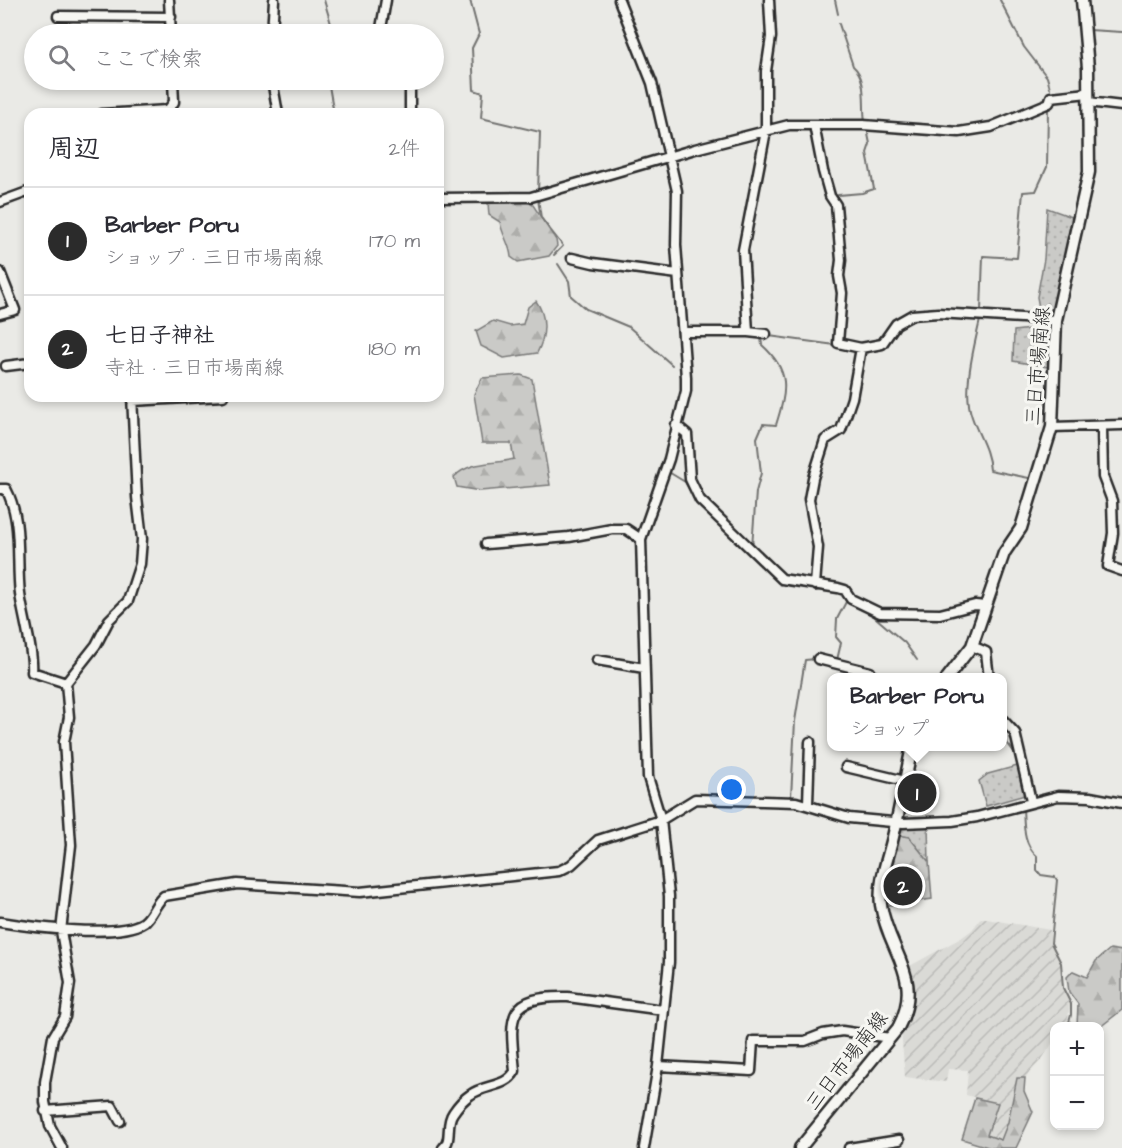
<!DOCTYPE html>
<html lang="ja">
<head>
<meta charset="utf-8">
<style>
  :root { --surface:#fff; --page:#f2f2f3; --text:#2b2b33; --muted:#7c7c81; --line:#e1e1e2; --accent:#2b2b2b }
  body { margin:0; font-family:"Architects Daughter","Klee One",sans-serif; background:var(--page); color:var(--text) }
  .controls { position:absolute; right:18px; bottom:18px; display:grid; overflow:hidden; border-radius:12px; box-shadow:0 3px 9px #0003 }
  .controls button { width:54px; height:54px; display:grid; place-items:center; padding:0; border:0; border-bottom:2px solid var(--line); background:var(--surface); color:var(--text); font:30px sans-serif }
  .you { position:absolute; left:732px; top:790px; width:21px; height:21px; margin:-15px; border:4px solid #fff; border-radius:50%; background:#1a73e8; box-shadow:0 0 0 9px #1a73e833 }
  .badge { display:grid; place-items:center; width:39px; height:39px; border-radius:50%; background:var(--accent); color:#fff; font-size:20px; font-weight:700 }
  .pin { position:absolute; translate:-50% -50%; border:3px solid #fff; box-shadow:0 2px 6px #0006 }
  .popup { position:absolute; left:827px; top:673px; width:180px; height:78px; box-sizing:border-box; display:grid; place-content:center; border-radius:12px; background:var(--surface); filter:drop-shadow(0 2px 4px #0005); font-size:20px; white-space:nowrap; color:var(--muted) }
  .popup b { font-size:22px; color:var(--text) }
  .popup::after { content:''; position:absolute; left:50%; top:100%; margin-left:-12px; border:12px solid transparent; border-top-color:var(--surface) }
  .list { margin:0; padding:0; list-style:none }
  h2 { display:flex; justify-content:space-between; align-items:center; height:78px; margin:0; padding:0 24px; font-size:26px }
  h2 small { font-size:20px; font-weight:400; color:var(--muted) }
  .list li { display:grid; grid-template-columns:39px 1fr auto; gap:18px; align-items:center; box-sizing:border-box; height:108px; padding:0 24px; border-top:2px solid var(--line) }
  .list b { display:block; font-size:22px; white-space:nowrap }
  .list p { margin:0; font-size:20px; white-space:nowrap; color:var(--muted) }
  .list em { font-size:20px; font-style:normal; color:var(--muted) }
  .icon { flex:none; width:33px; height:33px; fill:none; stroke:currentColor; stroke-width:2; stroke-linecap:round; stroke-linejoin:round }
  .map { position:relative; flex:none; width:1122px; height:1148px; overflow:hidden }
  .search { position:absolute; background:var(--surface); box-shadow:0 3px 9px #0003; left:24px; top:24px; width:420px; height:66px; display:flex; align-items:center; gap:15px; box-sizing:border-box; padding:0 21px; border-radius:33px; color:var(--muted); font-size:22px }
  .panel { position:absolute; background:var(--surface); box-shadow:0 3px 9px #0003; left:24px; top:108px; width:420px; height:294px; border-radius:18px }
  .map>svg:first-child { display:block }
  .industrial { fill:url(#industrial-furrows) }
  .grass { fill:url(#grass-dots); stroke:#7a7a79; stroke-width:1.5 }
  .forest { fill:url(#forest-firs); stroke:#7a7a79; stroke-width:1.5 }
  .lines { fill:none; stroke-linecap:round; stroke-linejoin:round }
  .stream { stroke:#727270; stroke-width:2 }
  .minor-casing { stroke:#2b2b2b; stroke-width:13 }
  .major-casing { stroke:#2b2b2b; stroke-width:15 }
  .minor { stroke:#f6f6f2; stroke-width:8 }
  .major { stroke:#f6f6f2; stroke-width:10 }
  .labels { text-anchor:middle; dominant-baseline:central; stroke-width:6; stroke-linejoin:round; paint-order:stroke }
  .street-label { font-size:20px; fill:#2b2b2b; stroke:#f6f6f2 }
</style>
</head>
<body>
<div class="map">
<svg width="1122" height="1148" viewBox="0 0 1122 1148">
  <defs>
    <pattern id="industrial-furrows" width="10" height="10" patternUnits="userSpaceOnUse" patternTransform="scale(1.5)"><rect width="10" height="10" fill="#dadad6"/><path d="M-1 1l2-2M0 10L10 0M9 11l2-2" fill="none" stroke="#bbbbb8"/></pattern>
    <pattern id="grass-dots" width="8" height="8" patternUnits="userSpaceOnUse" patternTransform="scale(1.5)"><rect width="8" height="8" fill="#cacac7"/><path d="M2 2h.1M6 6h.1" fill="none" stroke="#aeaeab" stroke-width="1.8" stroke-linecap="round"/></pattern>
    <pattern id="forest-firs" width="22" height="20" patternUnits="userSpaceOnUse" patternTransform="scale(1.5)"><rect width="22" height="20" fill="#cacac7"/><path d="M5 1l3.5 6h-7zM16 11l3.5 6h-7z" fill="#aeaeab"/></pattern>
  </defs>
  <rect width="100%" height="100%" fill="#eaeae6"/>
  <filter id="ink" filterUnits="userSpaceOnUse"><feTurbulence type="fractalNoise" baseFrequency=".0167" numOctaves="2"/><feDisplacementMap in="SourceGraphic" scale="12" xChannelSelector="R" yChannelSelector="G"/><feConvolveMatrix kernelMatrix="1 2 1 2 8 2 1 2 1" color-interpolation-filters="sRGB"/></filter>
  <g filter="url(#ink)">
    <!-- industrial -->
    <path class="industrial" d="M981 918 1050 930V943L1060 963 1062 989 1070 1004 1067 1026H1054V1041L1042 1059 1025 1078H1017L1008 1122 1001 1140 987 1135 997 1103 966 1095 968 1070 948 1069 946 1082 905 1077 901 1030 915 995 908 967 961 938 972 930Z"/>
    <!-- grass -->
    <path class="grass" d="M1047 208 1072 217 1048 336V367L1013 361 1014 331 1039 328 1041 319 1037 297 1044 259Z
      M1021 765 1025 795 986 806 979 781 988 774Z
      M904 826H928L929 862 909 837 897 835Z"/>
    <!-- forest -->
    <path class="forest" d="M496 200 528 202 533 205 556 240 557 246 549 256 518 262 511 257C510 244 502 235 500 222L489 215 488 203Z
      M536 301C547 316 546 336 537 353L504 358 481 346 476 331 493 321 510 326 523 324 528 307Z
      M521 375 532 379 550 485 480 491 457 487 454 477C471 460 493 465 514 459L511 443H482L474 394 482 378Z
      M897 835 909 837 929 862 932 899 883 906 882 890Z
      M1110 949 1122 951V1010L1100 1027 1077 1026 1078 1004 1069 992 1067 977 1073 971 1087 977 1096 961Z
      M1017 1078H1025L1024 1091 1033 1112 1016 1148H991L962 1139 975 1098 998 1103 987 1135 1001 1140 1008 1122Z"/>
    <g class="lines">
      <!-- stream -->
      <path class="stream" d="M324 0 334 34
        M470 0 479 34 472 48 474 90 483 93 481 118 540 132 538 193
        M835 0 838 14
        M1000 0 1024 47 1047 77 1050 88
        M839 24 853 66C868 79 862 105 865 121
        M1089 30 1122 32
        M328 80 334 114
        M538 199 541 218 563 246 554 255
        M836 199 838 195 862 193 874 189 867 153 870 144 868 134
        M558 264 569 281 571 296 586 309 629 327 672 365
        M981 311 983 256 1017 258 1023 192 1036 191 1047 167 1048 108
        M980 320C974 347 962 391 972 417 978 435 989 450 990 470L1029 478
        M769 336 835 345
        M667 471 685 482 694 497
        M752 547 756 492 761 473 757 438 763 424 776 425C787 390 791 371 762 345L761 338
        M746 550 777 579
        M808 586 815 591 825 589
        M869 612 905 643 917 660
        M837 660 841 643 836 637 837 619 847 600
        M1002 736 1017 756
        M791 797 795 721 805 660 816 659
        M1023 808C1024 824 1023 845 1037 856V870L1041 875 1055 877 1057 880 1051 943 1061 963 1063 988 1071 1004V1015L1068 1026"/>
      <defs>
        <path id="minor" d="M169 0 171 34
          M619 0 652 83 677 191 676 245 686 377V391L669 459 641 539 648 777 661 820 669 896V962L658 1066 644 1148
          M58 16 171 17
          M272 34 274 0
          M380 34 386 0
          M272 80 278 114
          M391 80 410 85V114
          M1088 102 1122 106
          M102 114 168 110 174 102 173 80
          M814 125 823 171 830 196 836 205 841 260 839 276 842 293 838 343 861 348 882 344 896 324 912 315 938 313 1056 320
          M438 198 531 197 695 149 789 125H863L959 132 991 127 1049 103 1051 97 1088 93
          M0 202 30 191
          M572 258 593 263 678 274
          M0 272 15 310 0 314
          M683 332H748
          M766 334 748 332 743 250 766 131V71L771 37 769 0
          M6 366 30 363
          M132 401 223 396
          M676 425 687 434 690 479 700 500 782 579 838 588 845 590 851 599 880 613 940 614 975 605 985 606
          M1052 427 1122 425
          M1102 427 1103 477 1112 501 1113 533 1108 566 1122 571
          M0 489H6C23 521 16 560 20 594 23 616 34 653 32 672L66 683
          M486 544 569 537 612 529H626L641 539
          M815 585 818 547 809 499 813 478 825 440 841 430 852 398 861 348
          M972 646 986 652 989 678
          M818 659 870 672 871 678
          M597 660 644 668
          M1002 719 1015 733 1031 801
          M846 767 905 781
          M808 804 810 742
          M0 922C31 927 119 939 144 922 153 915 155 903 164 896L237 884 360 892 559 871 571 865 598 840 661 820 695 799 796 802 849 818 903 823 952 821 977 817 1058 796 1090 797 1122 803
          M658 1066 751 1071 753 1041H805L823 1034 842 1031 890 1038
          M45 1111 112 1106 120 1121
          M62 1148 50 1126 45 1102V1082L53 1037 65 1017 70 983 61 931 71 845 64 742 69 717 66 683 96 645 109 620 128 601 140 564 142 539 137 497 132 396
          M443 1148C453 1140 445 1124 453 1113 457 1107 464 1099 470 1095 484 1084 506 1088 515 1071 510 1019 504 995 568 997L663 1010
          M849 1148 899 1140"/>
        <path id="major" d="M947 678 972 646 1004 553 1021 528 1052 427 1056 320 1089 172 1088 68 1082 0
          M800 1148 898 1028C925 977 888 952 881 905 878 882 888 859 893 837 900 807 906 777 912 746"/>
      </defs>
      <!-- minor casing -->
      <use href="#minor" class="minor-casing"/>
      <!-- major casing -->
      <use href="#major" class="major-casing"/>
      <!-- minor -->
      <use href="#minor" class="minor"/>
      <!-- major -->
      <use href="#major" class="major"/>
    </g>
  </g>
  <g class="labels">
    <!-- street labels -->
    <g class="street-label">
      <text transform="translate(1038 366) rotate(-85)">三日市場南線</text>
      <text transform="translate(847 1061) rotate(-52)">三日市場南線</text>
    </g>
  </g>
</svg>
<div class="controls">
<button>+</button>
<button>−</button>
</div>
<div class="you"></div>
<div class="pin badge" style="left:917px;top:793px">1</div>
<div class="popup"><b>Barber Poru</b>ショップ</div>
<div class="pin badge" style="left:903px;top:886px">2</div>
<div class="search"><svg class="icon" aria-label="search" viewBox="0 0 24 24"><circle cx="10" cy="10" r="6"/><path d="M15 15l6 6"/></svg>ここで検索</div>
<section class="panel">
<h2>周辺<small>2件</small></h2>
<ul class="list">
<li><span class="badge">1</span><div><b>Barber Poru</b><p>ショップ · 三日市場南線</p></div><em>170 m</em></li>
<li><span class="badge">2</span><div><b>七日子神社</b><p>寺社 · 三日市場南線</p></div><em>180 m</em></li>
</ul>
</section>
</div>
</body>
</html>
